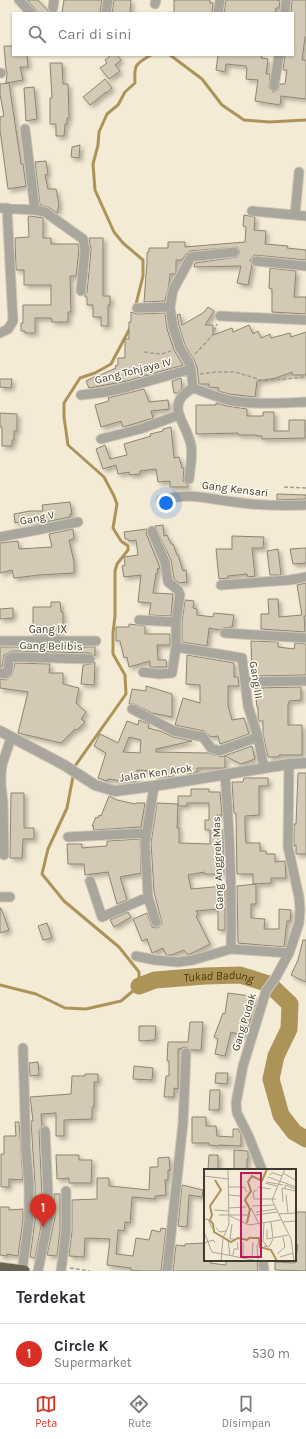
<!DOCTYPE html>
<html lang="id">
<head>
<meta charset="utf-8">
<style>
  :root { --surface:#fff; --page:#f7f7f7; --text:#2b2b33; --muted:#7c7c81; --line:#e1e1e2; --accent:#d93025 }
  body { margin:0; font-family:Karla,sans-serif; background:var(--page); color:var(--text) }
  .you { position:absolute; left:166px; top:503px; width:14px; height:14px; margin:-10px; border:3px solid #fff; border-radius:50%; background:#1a73e8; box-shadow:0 0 0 6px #1a73e833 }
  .badge { display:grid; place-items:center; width:26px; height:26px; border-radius:50%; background:var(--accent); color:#fff; font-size:13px; font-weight:700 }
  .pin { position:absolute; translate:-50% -33px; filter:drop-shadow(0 1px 2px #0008) }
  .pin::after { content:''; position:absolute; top:21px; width:14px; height:12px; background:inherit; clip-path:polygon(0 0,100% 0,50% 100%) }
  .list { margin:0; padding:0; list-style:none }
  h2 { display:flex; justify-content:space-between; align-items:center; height:52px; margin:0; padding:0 16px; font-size:17px }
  h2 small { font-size:13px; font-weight:400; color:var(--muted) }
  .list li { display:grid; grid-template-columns:26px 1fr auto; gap:12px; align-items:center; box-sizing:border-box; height:60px; padding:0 16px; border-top:1px solid var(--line) }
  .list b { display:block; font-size:15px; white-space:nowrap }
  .list p { margin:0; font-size:13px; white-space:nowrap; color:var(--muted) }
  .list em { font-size:13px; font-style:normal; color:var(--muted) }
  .icon { flex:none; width:22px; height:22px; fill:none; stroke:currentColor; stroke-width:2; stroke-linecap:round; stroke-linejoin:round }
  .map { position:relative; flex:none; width:306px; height:1271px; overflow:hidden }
  .search { position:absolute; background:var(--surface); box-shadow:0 1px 3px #0004; left:12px; right:12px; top:12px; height:44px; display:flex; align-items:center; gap:10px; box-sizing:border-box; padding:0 14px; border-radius:0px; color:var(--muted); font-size:15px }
  .sheet { height:112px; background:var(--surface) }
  nav { display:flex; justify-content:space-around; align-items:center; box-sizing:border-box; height:56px; border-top:1px solid var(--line); background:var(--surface); font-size:11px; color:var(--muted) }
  nav a { display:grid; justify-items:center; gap:2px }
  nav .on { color:var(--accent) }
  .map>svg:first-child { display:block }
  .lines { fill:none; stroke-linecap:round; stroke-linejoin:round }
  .stream { stroke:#ac9458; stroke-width:3 }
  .river { stroke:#ac9458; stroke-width:17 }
  .building { fill:#d3cab6; stroke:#8d8571; fill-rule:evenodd; filter:url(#shadow) }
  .minor-casing { stroke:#d0c8b5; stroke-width:11 }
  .tertiary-casing { stroke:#d0c8b5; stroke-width:12 }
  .trunk-casing { stroke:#d0c8b5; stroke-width:13 }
  .path { stroke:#a49d8e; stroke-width:1.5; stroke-dasharray:4 2; stroke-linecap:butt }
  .minor { stroke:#a9a69d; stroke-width:9 }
  .tertiary { stroke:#a9a69d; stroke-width:10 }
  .trunk { stroke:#686250; stroke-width:11 }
  .labels { text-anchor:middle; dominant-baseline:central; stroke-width:3; stroke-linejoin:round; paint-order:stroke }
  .street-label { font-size:11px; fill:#3e3b33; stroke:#fef9ec }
  .water-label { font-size:12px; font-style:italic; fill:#4a3806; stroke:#fef9ec }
  .inset-river { fill:none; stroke:#ac9458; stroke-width:2 }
  .inset-road { fill:none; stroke:#aba595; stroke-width:1 }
  .view { fill:#c2185b; fill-opacity:0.15; stroke:#c2185b; stroke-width:2 }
  .inset-edge { fill:none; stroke:#3e3b33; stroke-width:2 }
</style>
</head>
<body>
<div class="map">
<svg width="306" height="1271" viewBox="0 0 306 1271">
  <defs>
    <filter id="shadow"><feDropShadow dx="3" dy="3" stdDeviation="2" flood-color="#0004"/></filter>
  </defs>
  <rect width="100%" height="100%" fill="#f4ebd6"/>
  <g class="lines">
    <!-- stream -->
    <path class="stream" d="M170 55 202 79 222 105 244 120 269 122 306 120
      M135 308 143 276V260L123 243 114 232 95 190 93 164 98 145 99 132 107 114 118 105 125 92 135 83C134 65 135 64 151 55
      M0 985 36 994 65 1008 86 1009 121 1001 139 986V972L119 947 64 901 42 874 48 849 67 808 75 766 126 694 125 675 113 654V633L115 616V571L117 564 128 550V546L121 541 113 528 117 504 114 496 104 477 68 445 64 417V403L80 378 95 373 111 364 130 328"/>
    <!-- river -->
    <path class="river" id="s1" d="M139 986 155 980 205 976 240 975 269 984 290 1004 289 1029 276 1056 271 1079 281 1115 294 1132 306 1139"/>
  </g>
  <!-- building -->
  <path class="building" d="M27 0H38L50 13H37L35 9Z
    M64 0H102L100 13H62Z
    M114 0H131L130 13H112Z
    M174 0H210V3H213L212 13H174Z
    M226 0H277L280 1 279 8H276L275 13H224Z
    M292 0H306V37H305L302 60H306V99L281 96 280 105 255 101 258 80 246 79 247 68H246V66L226 64 225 72 216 70 218 55H262L261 58 268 59 266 74H270L269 88 273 92 278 90 280 84H285L287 70H283L285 55H293V13H291Z
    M4 46H13V55H27L28 67H20L23 80 6 83 7 73 6 69Z
    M111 55H117L121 60 115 65 120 71 109 79 100 68 107 63 105 60Z
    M50 63H62L63 84H68L69 118H67V124H65L64 136H56V124H50V98H52Z
    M105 79 112 88 106 93V92L90 105 83 97Z
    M9 83 21 164H23L26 186 8 189 0 130V117L4 116 0 94V84Z
    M34 87 37 119 26 121 24 88Z
    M80 145 79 158 71 157 72 147Z
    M46 161 48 174 45 175 48 189H56L59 205 57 213 48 207 40 205 35 162Z
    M244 215 255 217 254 230 266 231 265 244 288 246 287 248 306 250V260L254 255 250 260 252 265 248 285 237 283 241 266 194 267 195 263 237 257 240 252 237 247 190 251 186 254 182 260H176V273L175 274H170L169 284 165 301 144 302 147 262V252H149V248H168V242H185V247L245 242 246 227 243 226Z
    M30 216 43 218V238H51V244H78L79 250 76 276H70L71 312H68V322H52V319L50 318H35V333H25V331H21V323H23V305H51V285H24V270H16L15 238 29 237 28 217Z
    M89 238H103V296H110V305H108V326H101V317H93V305H87V297H85V295L87 292 91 250Z
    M270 268 296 271 294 297H306V314L272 312V289L269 288Z
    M208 307 214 311 205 325H213V335L232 328 233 332 249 325 253 334 258 331 261 338 270 334 271 338 290 333 291 337 306 332V375H292V372L276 378 257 381 255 397 229 394 218 391 219 388 209 387V384H199L197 367 193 358 185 345 179 326 177 315 180 314 182 325 203 313Z
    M131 312 137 314 165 313 167 329 174 350 183 365 127 381 89 388 86 381 96 376V377L116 368 115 366 118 365V358H125V339H129V322H131Z
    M181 378 182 388 178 393H174L172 381Z
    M0 379H12L11 388 0 387Z
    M144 389 149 402 168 400 169 409 151 411 153 418 140 422 123 427 121 421 101 427 95 405 109 401 108 398Z
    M216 403 227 406 247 409V416H263V412H274V431H289V420H305V438L262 439V436H257V435H238V433L196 434V405H216Z
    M0 413 17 414V431H14V440H12V446H2V427H0Z
    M171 427 174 458 179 457 182 468H184L183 481 188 485V487H170V481L158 482 156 469 140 471V474L130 475 129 472 118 474 116 465 103 469 96 449 105 445 110 459 127 455 124 444 151 436 150 434 163 431V429Z
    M277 494 306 495V499L277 500Z
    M70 502 72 514H70V517L45 522V521H26L15 523 14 514 30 511H43L42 505Z
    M163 525 164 536 167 535 171 544H173L177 555H178L183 571 186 570 187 582 179 583 174 579 171 560 155 526Z
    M73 529 74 539 69 540 74 562V573L39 575 14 578 12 570 0 573V543L18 541 19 549 52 547 49 534Z
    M147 529 146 533 160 568 157 569 158 573H156L153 593 173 594 171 616 149 615 151 603 138 602 141 575 124 577 122 566 125 565 124 557 138 555 136 540 129 541 128 539H125L124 532Z
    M232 536 264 537 263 548H252L255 576 248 577 247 574 228 576V578L219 579 216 549H232Z
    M306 548V563L293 564 290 549Z
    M278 549 281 575H270L267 551Z
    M306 583V616H304L305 632 261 629V614H269L268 599H278L279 617 302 615 297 585Z
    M185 600 194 601 193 608 197 609V615L213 617 214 613 234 615 232 627 223 628 220 630 209 628 207 646 182 642V622Z
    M51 602H60L61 612H63V625H60V635H33V607H51Z
    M13 608V618L0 619V609Z
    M129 624 145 626V634H170V645H157L158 660H166L167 667H150V661L129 667 127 657 124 658 120 641H116V627H129Z
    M251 641 278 642V647L294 649 295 643 306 644V675L252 676Z
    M0 647H95V656L90 653 13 651 4 655 2 667H0Z
    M187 655 234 663V677H238L239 686H228V706L232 720 244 718 249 734 220 744 218 736 211 737 204 731 175 725 183 698 200 703V685L186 684Z
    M95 662 94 685 81 684 83 665 92 664Z
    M15 663 50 664 49 673H63V684L79 688 76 703 86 712 81 719 85 722 77 730 75 729 61 743 18 733 28 692 0 688V679L6 680 12 675Z
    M146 686 172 694V717L152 713 134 704H129L132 689 146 691Z
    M301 687V700L289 701V704H288V725H302V755H279V757H268L263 734V721H259L258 718V707H257L255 688Z
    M139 720 149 724 148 728 160 731 173 737 192 741 156 749V752L208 753 221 757 252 746 255 759 241 764 225 756V768H197V772L187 774V769L172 768V776L155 777V771L137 770 136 781H121L108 779 107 781 98 778 106 753 94 746 100 734 118 743 127 721 138 725ZM129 737 141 740 140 753 123 752Z
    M298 773H306V854H296V845L294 846V824H296Z
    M244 778H268V786H259V815L245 816V831L246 843H260V851H266V854H275V862L285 861 286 878H271V883L253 884V874H237L236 813H234L232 782H243Z
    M191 789H209V792H220L222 815H217V830H223V874H204V872L188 875 191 889 225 886V930H218V909L196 911 198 914 196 916 210 944 188 955 184 950 171 955H166L163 948 152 953 147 939 142 941 133 919 147 913 152 927 158 928 162 923 154 892 151 843 157 803 178 804 177 828H179V843L210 844V830H205V820H209V803H187V806H178V796H191Z
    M11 793H24V828H34V839H23L22 858H10Z
    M109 796 117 800 135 804 136 803H145L141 827 95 830 93 829 94 826H92L96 817 98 818 99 815 101 816Z
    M140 839 141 873 120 877 127 900 117 904 108 872 85 875 84 864H68L67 844H82V848L92 847 107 846V841Z
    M256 884V904H251V918L265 919 264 929H279V909L291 910 290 921H287L284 947 238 943 237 886Z
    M0 908H1L9 930 0 933Z
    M128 912 131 917 114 927 110 920Z
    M47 923 52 938 43 940 38 926Z
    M303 940H306V982L291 975 298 960Z
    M228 993 250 996 256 998 250 1013 252 1014 245 1036 231 1032 225 1056 215 1054 218 1039 214 1037 223 1013 225 1014Z
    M190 1022H203L201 1050H191L186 1047 178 1049V1089L174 1088V1097H164L166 1076H169V1061H167L168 1042H188Z
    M139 1026H156L155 1040 139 1041Z
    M38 1062 39 1075 30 1076 29 1063Z
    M134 1066 153 1068 152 1080 133 1079Z
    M216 1073H228L227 1084 215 1083Z
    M85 1074H98V1082H94V1107H92V1119L64 1120V1136H56V1113L41 1114 42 1126 39 1131 43 1216 35 1258 30 1257 35 1220V1185L31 1121H33L30 1097 71 1094 72 1076H85Z
    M210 1090H220L219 1110H209Z
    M192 1117H206V1126H216L217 1136 233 1137V1129H238L241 1134V1146L218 1145V1146L209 1145V1143H192Z
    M15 1122H19L23 1180 9 1179V1187H1V1154H4V1136H16Z
    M234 1150 248 1151V1159H247V1170H234Z
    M56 1155H79V1160H92L91 1183H69V1178L57 1179Z
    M209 1155H218V1170H208Z
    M169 1157 170 1170H168V1180H165L166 1195 155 1196V1199L132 1197 130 1223 125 1222 124 1231 118 1230 116 1254 133 1256 136 1238 149 1240 152 1230 160 1232 161 1228 166 1229 161 1271H141L131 1270V1268L107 1265 110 1239 85 1238 84 1257 69 1256 72 1231V1200L97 1199V1178H109V1186L149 1190 150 1167H158V1158Z
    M182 1185 203 1190 202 1197 189 1195 187 1227 178 1226Z
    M54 1194H60V1231L57 1256 47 1255 55 1217Z
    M0 1207H9V1210L23 1209V1220L18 1256 7 1254V1256L0 1255Z
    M295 1212H306V1271L275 1270V1262L295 1263 298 1245H295Z
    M205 1243V1260H210V1263L226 1265V1260H257L258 1271H173L176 1245 185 1246V1244Z"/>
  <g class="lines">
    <defs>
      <path id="minor" d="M19 0 31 13
        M155 4 156 0
        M53 8 54 0
        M106 13 108 0
        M218 13 220 0
        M285 13 286 0
        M0 73H1
        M274 86 279 55
        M25 129 35 210
        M0 208 35 210 45 212 83 239 85 250 81 291
        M252 211 306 216
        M295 215 299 172
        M234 252 191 257 173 290 170 307 173 327 180 348 188 361 191 369 193 388C205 392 216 397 228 400 254 405 281 403 306 402
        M256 261 306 266
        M137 308 170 307
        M220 316 306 320
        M0 333 8 329 13 321 7 208
        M81 395 106 392 128 387 191 369
        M101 439 140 429 179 415
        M189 479C190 468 193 456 191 445 186 421 163 405 193 388
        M161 500C192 492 205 499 235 502 259 506 282 506 306 505
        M152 531 165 562 168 582 178 590 180 595 176 622V647L242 658 248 706 258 737 264 768
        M0 537 78 522
        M221 585 290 580 306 577
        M139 620 176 622
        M225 633 306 638
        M0 641H96
        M143 672 159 674 172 673 176 647
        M0 673 5 674 8 671 9 659 13 657 90 659
        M246 682 306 681
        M132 709 174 731 203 737 211 748 219 751 258 737
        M225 775C230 834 232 890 231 949
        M154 786 145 843 148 897 156 922
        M68 837 146 833
        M4 855 3 802 1 785V774L2 765 11 738
        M90 881 102 917 148 897
        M0 897H10
        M136 956 155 960 178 962 193 960 231 949 289 953
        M262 1170 249 1137 237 1113 236 1103 243 1066 266 991 276 977 289 953 299 923 300 910 299 897 288 847 289 764
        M263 1260 264 1271
        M22 1271 29 1220V1185L26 1149 23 1048
        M38 1271 49 1216 45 1131
        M61 1271 66 1231V1191
        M167 1271 183 1123 186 1053"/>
      <path id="tertiary" d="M0 731 64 765 95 785 115 791 154 786 289 764 306 763"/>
      <path id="trunk" d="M0 1268 24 1271"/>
    </defs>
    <!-- minor casing -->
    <use href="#minor" class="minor-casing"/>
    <!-- tertiary casing -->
    <use href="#tertiary" class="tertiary-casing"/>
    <!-- trunk casing -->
    <use href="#trunk" class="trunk-casing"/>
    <!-- path -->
    <path class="path" d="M144 352 161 354 171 351
      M195 354 212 336 217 324
      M200 374 216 372H235L264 381 306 377
      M284 487 306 488
      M70 1268 90 1271"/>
    <!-- minor -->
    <use href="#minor" class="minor"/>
    <!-- tertiary -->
    <use href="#tertiary" class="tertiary"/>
    <!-- trunk -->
    <use href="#trunk" class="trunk"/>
  </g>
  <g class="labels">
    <!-- street labels -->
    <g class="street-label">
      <text transform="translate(133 371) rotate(-14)">Gang Tohjaya IV</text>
      <text transform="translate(235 489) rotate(7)">Gang Kensari</text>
      <text transform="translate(37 518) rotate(-11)">Gang V</text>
      <text x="48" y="629">Gang IX</text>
      <text transform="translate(51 646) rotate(1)">Gang Belibis</text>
      <text transform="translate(256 680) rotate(81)">Gang III</text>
      <text transform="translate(156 773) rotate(-8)">Jalan Ken Arok</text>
      <text transform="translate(218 863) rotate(-92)">Gang Anggrek Mas</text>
      <text transform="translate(244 1022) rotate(-73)">Gang Pudak</text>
    </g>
    <!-- water labels -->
    <g class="water-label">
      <text stroke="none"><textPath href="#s1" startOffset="81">Tukad Badung</textPath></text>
    </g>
  </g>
  <!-- overview -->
  <g transform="translate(204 1169)">
    <rect width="92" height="92" fill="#f4ebd6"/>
    <path class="inset-river" d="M11 11 17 21 6 37 8 46 6 51 9 55 10 63 27 73 34 69 43 71 46 68M43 54 46 40 41 31 47 22 44 13 48 7 58 12 63 0M46 69H55L56 78 67 81 73 92"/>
    <path class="inset-road" d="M81 0 68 31 87 70 90 92M79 4 91 11M65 6 69 4 78 7M0 7 24 10M64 8 92 18M63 13 79 16M61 14 73 17M24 18H40L43 23M54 18 67 20M81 19V16L92 20M53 21 49 23 50 30H72M25 26 36 27 38 18M82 26 84 44M79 33 78 19 92 22M48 37 70 36M24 39 42 38M47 39 55 55M10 41 24 42M52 43 72 40M75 45 92 44M15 46H24L45 56 77 51M25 46H44M52 46 73 43M0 51 4 50 8 59M67 53 69 69M78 53 91 52M60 54 59 72 63 77M28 55 26 70H30M12 59 16 63 23 62M63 61V70L84 66M0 63 8 83 54 92M24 72 26 86M0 74 9 71 11 74M60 77 65 78 69 70M73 85 81 78 79 68M29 87 30 80H34L33 73M39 88V73M76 88 89 84M48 89 49 73M17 92 19 69 25 55 24 0M54 92 53 77 57 65 56 54"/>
    <path class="view" d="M37 4H57V88H37Z"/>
    <rect width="92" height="92" class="inset-edge"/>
  </g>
</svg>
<div class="you"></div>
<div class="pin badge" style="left:43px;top:1227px">1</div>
<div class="search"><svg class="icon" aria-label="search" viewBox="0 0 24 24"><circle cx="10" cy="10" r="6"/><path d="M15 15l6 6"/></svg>Cari di sini</div>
</div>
<section class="sheet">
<h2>Terdekat<small></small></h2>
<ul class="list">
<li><span class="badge">1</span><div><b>Circle K</b><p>Supermarket</p></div><em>530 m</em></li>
</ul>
</section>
<nav>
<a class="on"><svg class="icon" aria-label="map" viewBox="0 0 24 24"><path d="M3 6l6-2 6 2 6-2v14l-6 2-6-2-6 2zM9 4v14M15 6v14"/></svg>Peta</a>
<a><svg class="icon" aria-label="directions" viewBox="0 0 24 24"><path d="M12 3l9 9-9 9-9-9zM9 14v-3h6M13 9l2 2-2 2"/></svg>Rute</a>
<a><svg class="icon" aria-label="saved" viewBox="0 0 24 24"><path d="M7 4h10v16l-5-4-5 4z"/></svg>Disimpan</a>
</nav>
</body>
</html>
